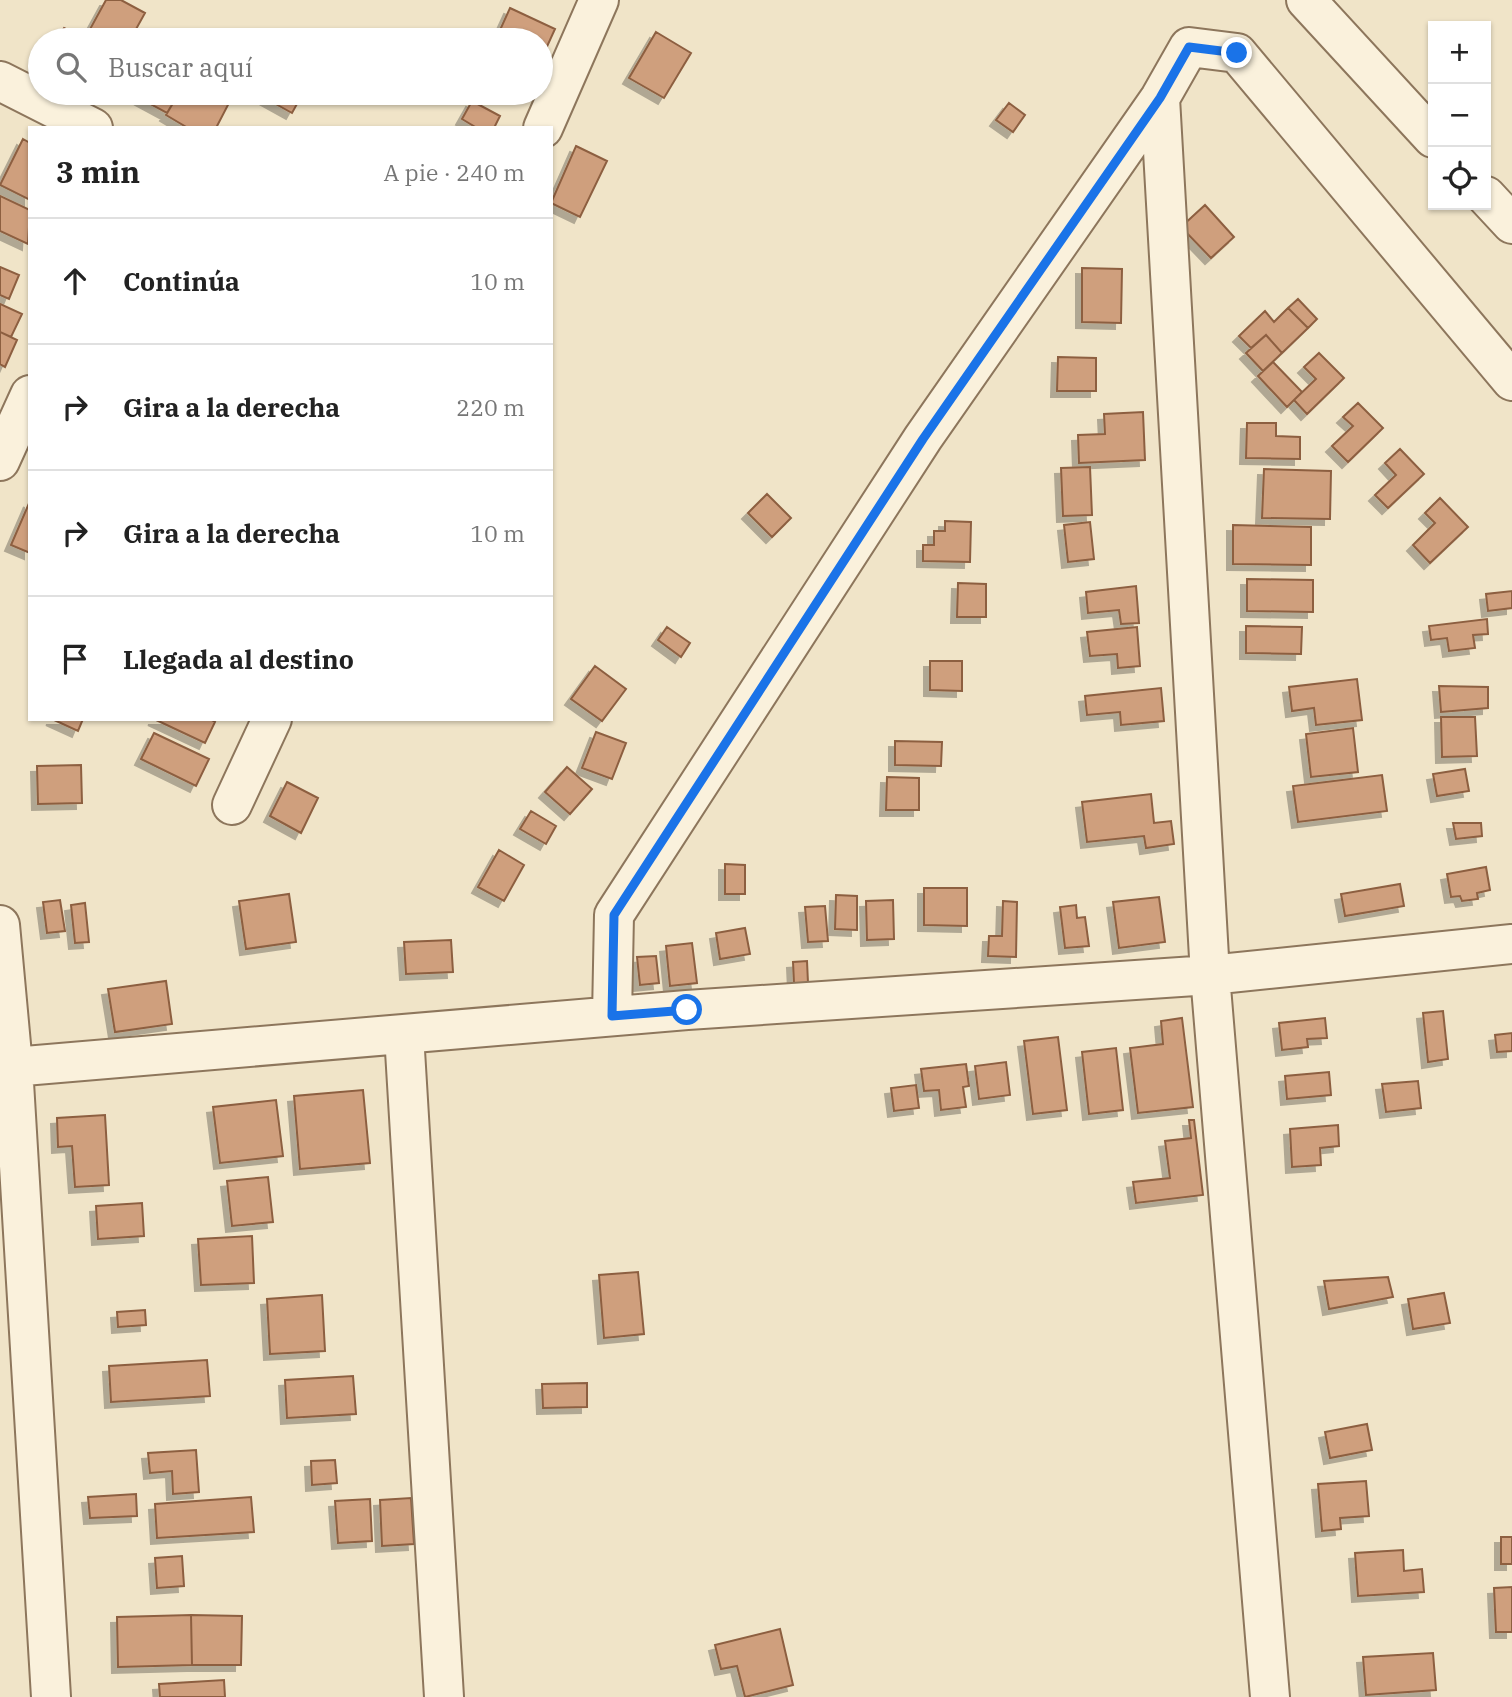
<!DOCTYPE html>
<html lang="es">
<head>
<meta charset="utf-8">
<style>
  :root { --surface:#fff; --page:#f2f2f2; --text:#222; --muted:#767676; --line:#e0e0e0 }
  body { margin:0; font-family:"IBM Plex Serif",serif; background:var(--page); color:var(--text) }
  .controls { position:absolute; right:21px; top:21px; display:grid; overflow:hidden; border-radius:0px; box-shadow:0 2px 5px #0004 }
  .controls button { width:63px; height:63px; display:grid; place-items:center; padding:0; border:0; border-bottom:2px solid var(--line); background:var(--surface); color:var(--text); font:35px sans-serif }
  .stop { position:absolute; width:21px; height:21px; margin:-16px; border:5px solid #1a73e8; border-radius:50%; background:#fff }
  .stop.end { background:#1a73e8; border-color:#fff; box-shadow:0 2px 7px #0008 }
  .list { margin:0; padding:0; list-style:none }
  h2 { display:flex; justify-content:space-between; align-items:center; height:91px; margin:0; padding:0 28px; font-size:30px }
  h2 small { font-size:23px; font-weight:400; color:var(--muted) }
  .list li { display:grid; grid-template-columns:46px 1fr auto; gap:21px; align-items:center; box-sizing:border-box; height:126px; padding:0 28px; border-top:2px solid var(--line) }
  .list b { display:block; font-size:26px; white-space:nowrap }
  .list em { font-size:23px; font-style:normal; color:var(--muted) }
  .icon { flex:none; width:38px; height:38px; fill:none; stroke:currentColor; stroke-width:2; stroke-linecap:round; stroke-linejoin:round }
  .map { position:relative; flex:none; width:1512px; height:1697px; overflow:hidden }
  .search { position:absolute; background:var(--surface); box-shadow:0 2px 5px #0004; left:28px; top:28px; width:525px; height:77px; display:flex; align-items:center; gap:18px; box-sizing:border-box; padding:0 24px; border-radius:38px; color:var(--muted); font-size:26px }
  .panel { position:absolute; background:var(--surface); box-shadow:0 2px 5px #0004; left:28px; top:126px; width:525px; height:595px; border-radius:0px }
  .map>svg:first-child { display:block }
  .building { fill:#cf9f7d; stroke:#8d5f41; stroke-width:2; filter:url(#shadow) }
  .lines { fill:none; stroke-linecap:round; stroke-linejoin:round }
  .minor-casing { stroke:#8d765c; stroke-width:42 }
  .minor { stroke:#faf1dc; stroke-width:38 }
  .route { stroke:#1a73e8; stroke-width:9 }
</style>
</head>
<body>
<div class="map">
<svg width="1512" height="1697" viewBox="0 0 1512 1697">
  <defs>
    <filter id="shadow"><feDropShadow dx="-6" dy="6" stdDeviation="0" flood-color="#0004"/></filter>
  </defs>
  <rect width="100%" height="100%" fill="#f0e4c8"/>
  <!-- building -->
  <path class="building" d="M106 0H121L145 13 130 40H106L89 31Z
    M510 8 555 29 545 51 541 49V40H522L500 30Z
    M64 28 86 40H57Z
    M656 32 691 53 664 98 629 78Z
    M145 93H179L167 113 141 99Z
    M179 93H211L229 103 216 128H188L166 115Z
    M211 93H235L229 103Z
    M256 93H303L292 113Z
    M472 101 500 116 494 128H477L462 119Z
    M1009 103 1025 115 1013 132 996 120Z
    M23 139 30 143V200L0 185Z
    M576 146 607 161 580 217 551 203Z
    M0 196 30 210 28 244 0 231Z
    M1205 205 1234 237 1211 258 1181 227Z
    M0 267 19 275 9 299 0 295Z
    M1082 268 1122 269 1121 323 1082 322Z
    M1298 299 1317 319 1308 328 1288 308Z
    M0 304 22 314 11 337 0 332Z
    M1288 308 1308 328 1282 353 1266 335 1251 348 1239 336 1265 311 1274 322Z
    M0 332 17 340 5 367 0 364Z
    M1266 335 1282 353 1263 371 1246 353Z
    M1319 353 1344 378 1307 414 1294 400 1316 379 1304 367Z
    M1058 357 1096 358V391H1057Z
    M1273 362 1302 392 1287 407 1258 376Z
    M1358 403 1383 428 1348 462 1332 446 1353 426 1343 417Z
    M1143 412 1145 460 1079 463 1078 435 1105 434 1104 414Z
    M1247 423H1276V436L1300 437V459L1246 458Z
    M1400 449 1424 474 1388 508 1375 495 1396 475 1385 463Z
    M1090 467 1092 515 1063 516 1061 468Z
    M1264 469 1331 471 1330 519 1262 518Z
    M767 494 791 518 772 537 748 513Z
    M1440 498 1468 527 1430 563 1413 545 1435 523 1425 513Z
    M30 501V553L11 545Z
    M945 521 971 522 970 562 923 561V545H934V531H945Z
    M1090 522 1094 559 1068 562 1064 525Z
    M1233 525 1311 527V565L1233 564Z
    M1247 579 1313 580V612L1247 611Z
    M958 583 986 584V617H957Z
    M1136 586 1139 623 1121 624 1119 610 1088 613 1086 592Z
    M1512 591V608L1488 611 1486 594Z
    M1487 619 1488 634 1473 635 1475 648 1449 651 1447 638 1431 640 1429 626Z
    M1246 626 1302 627 1301 654 1246 653Z
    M667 627 690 643 681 657 658 640Z
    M1137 627 1140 666 1118 668 1117 654 1090 656 1087 632Z
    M930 661H962V691L930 690Z
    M595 666 626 689 602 721 571 699Z
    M1357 679 1362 720 1316 725 1314 708 1292 711 1289 687Z
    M1439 686 1488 687V708L1441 712Z
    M1161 688 1164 721 1121 725 1120 712 1087 715 1085 696Z
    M1441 717H1475L1477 756 1442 757Z
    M52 719H83L78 731Z
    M154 719H210L215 722 205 743Z
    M1353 728 1358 772 1311 777 1306 734Z
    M596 732 626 743 612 779 582 768Z
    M154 733 209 759 196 786 141 759Z
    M895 741 942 742 941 766 895 765Z
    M81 765 82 803 38 804 37 766Z
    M567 767 592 789 570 814 545 792Z
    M1465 769 1469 791 1437 796 1433 774Z
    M1382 775 1387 811 1298 822 1293 786Z
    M887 777 919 778V810H886Z
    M287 782 318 798 301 833 270 816Z
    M1151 794 1154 823 1171 821 1174 844 1146 848 1144 836 1087 842 1082 802Z
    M531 811 556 826 546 844 520 829Z
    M1453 823H1481L1482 836 1456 839Z
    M499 850 524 865 504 901 478 887Z
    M725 864 745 865V894H725Z
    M1486 867 1490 890 1477 893 1478 899 1462 901 1460 896 1451 897 1447 874Z
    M1400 884 1404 906 1345 916 1341 894Z
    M924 888H967V926L924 925Z
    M289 894 296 942 246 949 239 901Z
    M836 895 857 896V930L835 929Z
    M1159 897 1165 942 1119 948 1113 902Z
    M60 900 65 931 47 933 43 902Z
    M893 900 894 939 867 940 866 901Z
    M1003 901 1017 902 1016 957 988 956 989 936H1002Z
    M85 903 89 942 75 943 71 905Z
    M1076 905 1077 918 1085 917 1089 946 1065 948 1060 907Z
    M825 906 828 941 808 942 805 907Z
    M745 928 750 954 720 959 716 933Z
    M451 940 453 972 406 974 404 942Z
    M692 943 697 983 670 986 666 946Z
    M656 956 659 983 640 985 637 957Z
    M807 961 808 983H794L793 962Z
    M166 981 172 1024 115 1032 108 989Z
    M1443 1011 1448 1059 1428 1062 1423 1013Z
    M1182 1018 1193 1107 1138 1113 1130 1048 1163 1044 1161 1021Z
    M1325 1018 1327 1038 1307 1039 1308 1047 1282 1050 1279 1023Z
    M1512 1033V1051L1497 1052 1495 1035Z
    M1058 1037 1067 1110 1033 1114 1024 1041Z
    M1116 1048 1123 1110 1089 1114 1082 1052Z
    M1006 1062 1010 1095 979 1099 975 1066Z
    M966 1064 969 1086 963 1087 966 1107 941 1110 939 1090 924 1091 921 1069Z
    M1329 1072 1331 1095 1287 1099 1285 1076Z
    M1418 1081 1421 1108 1386 1112 1382 1084Z
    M916 1085 919 1108 894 1111 891 1088Z
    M363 1090 370 1163 300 1169 294 1096Z
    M276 1100 283 1156 220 1163 213 1107Z
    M105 1115 109 1185 75 1187 72 1146 58 1147 57 1118Z
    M1189 1120H1194L1203 1195 1136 1203 1133 1182 1170 1178 1165 1141 1191 1138Z
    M1338 1125 1339 1146 1320 1148 1321 1165 1292 1167 1290 1129Z
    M268 1177 273 1222 232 1226 227 1181Z
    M142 1203 144 1236 98 1239 96 1206Z
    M252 1236 254 1283 201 1285 198 1239Z
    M638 1272 644 1334 604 1338 599 1275Z
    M1388 1277 1393 1297 1329 1309 1324 1281Z
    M1444 1293 1450 1323 1413 1329 1408 1299Z
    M322 1295 325 1351 270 1354 267 1299Z
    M145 1310 146 1325 118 1327 117 1312Z
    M207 1360 210 1396 111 1402 109 1366Z
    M353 1376 356 1414 287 1418 285 1380Z
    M587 1383V1407L543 1408 542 1384Z
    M1367 1424 1372 1450 1330 1458 1325 1432Z
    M196 1450 199 1492 173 1494 172 1471 150 1473 148 1453Z
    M335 1460 337 1483 312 1485 311 1461Z
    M1366 1481 1369 1516 1340 1518 1341 1529 1322 1531 1318 1484Z
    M136 1494 137 1516 90 1518 88 1497Z
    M251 1497 254 1532 157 1538 155 1504Z
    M411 1498 414 1544 382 1546 380 1500Z
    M370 1499 372 1541 338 1543 335 1501Z
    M1501 1537H1512V1564H1501Z
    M1403 1550 1404 1571 1422 1569 1424 1592 1358 1596 1355 1553Z
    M182 1556 184 1586 157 1588 155 1558Z
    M1512 1587V1632H1496L1494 1588Z
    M191 1615 242 1616 241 1665H192Z
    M191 1615 192 1665 118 1667 117 1617Z
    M780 1629 793 1685 745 1697 737 1666 721 1669 715 1645Z
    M1433 1653 1436 1690 1366 1695 1363 1657Z
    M224 1680 225 1697H160L159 1684Z"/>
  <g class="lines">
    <defs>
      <path id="minor" d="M1306 0 1433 138
        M0 81 93 128
        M1160 98 1210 975 1270 1697
        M543 128 599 0
        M1486 196 1512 224
        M0 461 30 395
        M232 805 272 719
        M0 925 13 1066 51 1697
        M612 1016 614 915 923 438 1160 98 1189 47 1237 53 1512 381
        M404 1034 444 1697
        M0 1068 687 1010 1210 975 1512 944"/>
    </defs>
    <!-- minor casing -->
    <use href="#minor" class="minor-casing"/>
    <!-- minor -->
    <use href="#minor" class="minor"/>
  </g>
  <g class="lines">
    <!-- route -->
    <path class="route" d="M687 1010 612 1016 614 915 923 439 1160 98 1189 47 1237 53"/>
  </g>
</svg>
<div class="controls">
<button>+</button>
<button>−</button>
<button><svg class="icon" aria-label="locate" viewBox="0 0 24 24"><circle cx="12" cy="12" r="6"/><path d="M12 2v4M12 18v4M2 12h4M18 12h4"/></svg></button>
</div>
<div class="stop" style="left:687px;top:1010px"></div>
<div class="stop end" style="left:1237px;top:53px"></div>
<div class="search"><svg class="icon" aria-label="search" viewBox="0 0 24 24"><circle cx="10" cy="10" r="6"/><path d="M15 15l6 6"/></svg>Buscar aquí</div>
<section class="panel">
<h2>3 min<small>A pie · 240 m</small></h2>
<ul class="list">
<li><svg class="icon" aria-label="ahead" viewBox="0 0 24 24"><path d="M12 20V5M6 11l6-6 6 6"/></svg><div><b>Continúa</b></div><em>10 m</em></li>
<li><svg class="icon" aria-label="right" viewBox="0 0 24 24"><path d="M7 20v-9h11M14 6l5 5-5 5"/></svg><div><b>Gira a la derecha</b></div><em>220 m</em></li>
<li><svg class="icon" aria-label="right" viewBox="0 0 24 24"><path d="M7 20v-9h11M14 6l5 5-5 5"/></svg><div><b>Gira a la derecha</b></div><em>10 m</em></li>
<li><svg class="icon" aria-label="arrive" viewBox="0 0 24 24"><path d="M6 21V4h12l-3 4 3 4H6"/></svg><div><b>Llegada al destino</b></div></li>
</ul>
</section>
</div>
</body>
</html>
